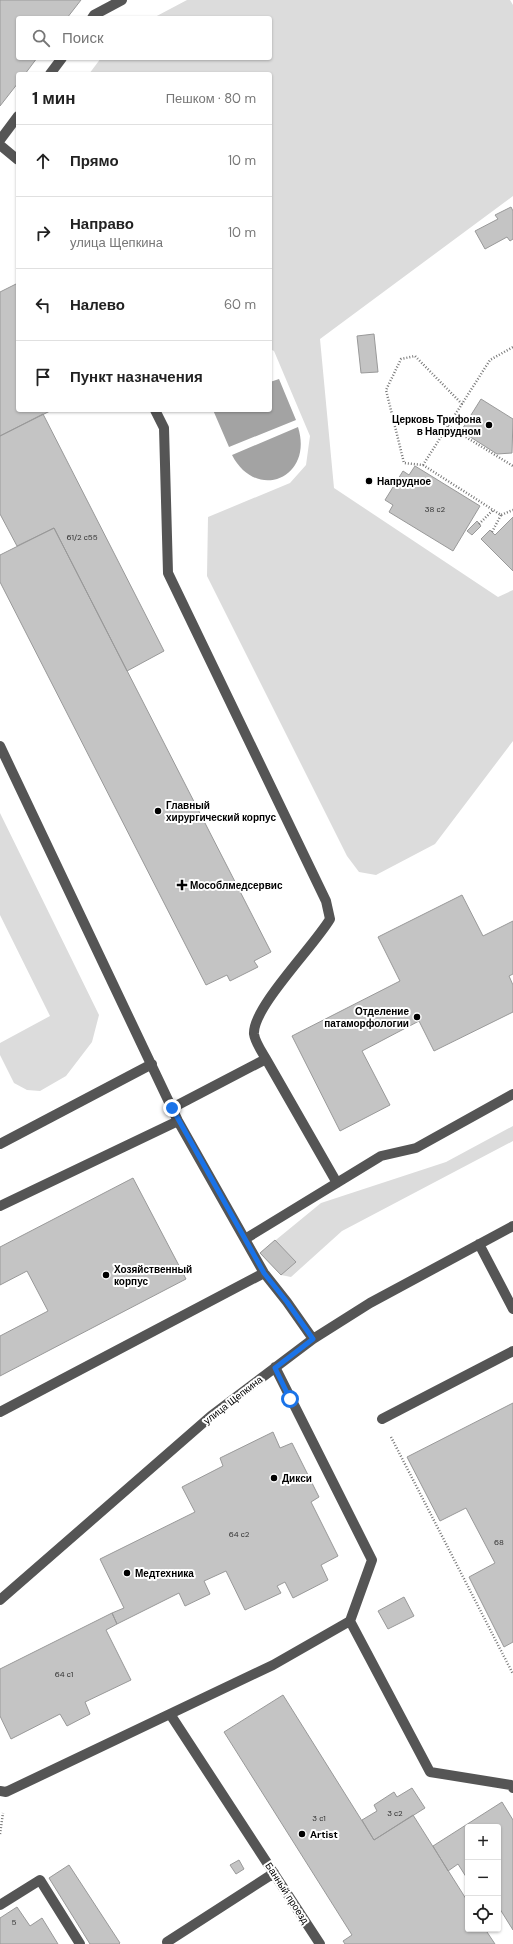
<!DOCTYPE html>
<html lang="ru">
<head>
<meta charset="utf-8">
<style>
  :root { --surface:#fff; --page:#f2f2f2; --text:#222; --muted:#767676; --line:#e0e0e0 }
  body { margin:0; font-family:"DM Sans",sans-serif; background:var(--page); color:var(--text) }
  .controls { position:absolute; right:12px; bottom:12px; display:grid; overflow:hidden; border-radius:4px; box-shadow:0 1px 3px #0004 }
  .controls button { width:36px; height:36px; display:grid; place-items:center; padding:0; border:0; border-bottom:1px solid var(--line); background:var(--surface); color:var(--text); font:20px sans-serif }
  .stop { position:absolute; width:12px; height:12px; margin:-9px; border:3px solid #1a73e8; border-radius:50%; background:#fff }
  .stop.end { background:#1a73e8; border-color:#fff; box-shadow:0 1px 4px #0008 }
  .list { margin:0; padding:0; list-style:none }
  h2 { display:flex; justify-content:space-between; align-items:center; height:52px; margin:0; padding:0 16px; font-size:17px }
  h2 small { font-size:13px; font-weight:400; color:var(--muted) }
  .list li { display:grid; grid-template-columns:26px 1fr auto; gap:12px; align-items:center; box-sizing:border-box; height:72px; padding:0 16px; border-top:1px solid var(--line) }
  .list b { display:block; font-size:15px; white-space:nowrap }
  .list p { margin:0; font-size:13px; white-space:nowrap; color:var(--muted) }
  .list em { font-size:13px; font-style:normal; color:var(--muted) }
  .icon { flex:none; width:22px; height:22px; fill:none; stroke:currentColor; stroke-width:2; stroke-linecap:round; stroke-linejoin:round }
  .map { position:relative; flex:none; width:513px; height:1944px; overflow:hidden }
  .search { position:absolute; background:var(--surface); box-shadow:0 1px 3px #0004; left:16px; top:16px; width:256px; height:44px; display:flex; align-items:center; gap:10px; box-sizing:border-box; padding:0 14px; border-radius:4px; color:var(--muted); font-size:15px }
  .panel { position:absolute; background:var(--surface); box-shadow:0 1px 3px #0004; left:16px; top:72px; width:256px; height:340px; border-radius:4px }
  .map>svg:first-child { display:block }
  .green { fill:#dcdcdc }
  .water { fill:#a3a3a3 }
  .building { fill:#c4c4c4; stroke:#999 }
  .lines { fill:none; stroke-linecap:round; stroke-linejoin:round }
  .path { stroke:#777; stroke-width:2.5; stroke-dasharray:1 2; stroke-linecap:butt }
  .minor { stroke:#555; stroke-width:10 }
  .route { stroke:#1a73e8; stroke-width:5 }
  .poi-dot { fill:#000; stroke:#fff; stroke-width:1.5 }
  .labels { text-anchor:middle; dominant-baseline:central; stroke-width:4; stroke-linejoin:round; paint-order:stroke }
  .number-label { font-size:8px; fill:#313131 }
  .poi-label { font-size:10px; font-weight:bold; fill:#000; stroke:#fff; text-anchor:start }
  .street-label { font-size:10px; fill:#000; stroke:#fff }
</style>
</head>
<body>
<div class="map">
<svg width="513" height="1944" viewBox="0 0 513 1944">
  <rect width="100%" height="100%" fill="#fff"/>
  <!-- green -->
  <path class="green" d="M187 0H510L513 5V196L320 339 334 488 498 597 513 590V741L435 844 376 875 359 872 347 856 207 576 208 517 290 483 306 465 310 436 274 351 270 349V74H89L101 58H270V18H153Z
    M0 813 99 1015 92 1042 66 1076 40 1091 27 1090 14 1083 0 1055V1043L50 1016 0 915Z
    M513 1126V1141L342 1231 291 1277 281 1275 260 1253 321 1203 446 1162Z"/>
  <!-- water -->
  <path class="water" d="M279 379 296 420 229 447 213 410H270V382Z
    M298 427C314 478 256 502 232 455Z"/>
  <!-- building -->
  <path class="building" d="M0 0H81L67 18H18V58H37L25 74H18V83L0 106Z
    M511 207 513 211V239L510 241 507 237 485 249 475 231 498 219 495 215Z
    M18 283V410H52L0 436V292Z
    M374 334 378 372 361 373 357 336Z
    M481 399 513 419 512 453 497 454 461 431Z
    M43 414 164 651 127 671 54 528 17 546 0 514V436Z
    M415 466 480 506 453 551 389 512 393 505 385 500 403 471 409 475Z
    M513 517V571L481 539 490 530 495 535Z
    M477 521 481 526 472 535 467 531Z
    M54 528 271 952 254 961 258 967 230 981 227 975 206 985 0 582V555Z
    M462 895 483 936 513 921V974L509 976 513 985V1012L434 1051 419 1021 362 1051 390 1105 340 1131 292 1036 400 981 378 937Z
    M133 1178 186 1279 0 1376V1336L48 1311 27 1271 0 1285V1247Z
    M275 1240 296 1262 281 1275 260 1253Z
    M513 1403V1642L504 1647 469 1577 495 1563 466 1508 440 1521 407 1457Z
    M273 1432 280 1448 292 1443 319 1497 311 1502 338 1556 321 1565 328 1580 293 1598 285 1582 277 1586 281 1593 245 1610 226 1571 204 1581 210 1594 185 1606 179 1593 117 1624 112 1613 124 1608 100 1559 195 1512 182 1487 223 1466 220 1458Z
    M404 1597 414 1616 388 1629 378 1611Z
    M112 1613 117 1624 106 1630 131 1680 85 1702 90 1714 67 1726 60 1714 11 1739 0 1716V1669Z
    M283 1695 374 1840 413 1815 468 1902V1929H485L495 1944H345L343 1941 352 1935 224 1732Z
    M412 1788 425 1808 374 1840 362 1820 377 1811 374 1805 394 1792 397 1797Z
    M502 1802 513 1820V1930L498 1906V1827H468V1880L458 1864 448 1871 433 1846Z
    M239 1860 244 1869 236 1874 230 1865Z
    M69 1865 120 1943 119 1944H90L49 1878Z
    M17 1907 30 1926 42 1918 58 1944H0V1918Z"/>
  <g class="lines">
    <!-- path -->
    <path class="path" d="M462 404 415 356 401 359 386 390 404 463 423 465 490 360 513 347
      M448 426 513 466
      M423 465 501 515 513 510
      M479 524 493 510
      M492 532 501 515
      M391 1437 513 1674
      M0 1834 3 1813"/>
    <!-- minor -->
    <path class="minor" d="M92 18 94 15 122 0
      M50 74 62 58
      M0 140 18 116
      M0 145 18 160
      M155 410 164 428 168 573 326 901 330 919C315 945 252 1008 254 1034 255 1042 262 1052 266 1059L172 1108
      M0 746 178 1121 264 1273 287 1302 313 1339
      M266 1059 337 1183
      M0 1144 152 1064
      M0 1206 178 1121
      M245 1239 381 1156 416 1148 513 1094
      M479 1244 513 1309
      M275 1367 372 1560 350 1621 430 1772 511 1785 513 1788
      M0 1412 264 1273
      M382 1419 513 1351
      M0 1600 211 1416 313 1339 370 1303 513 1226
      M170 1714 320 1944
      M0 1791 6 1792 273 1665 350 1621
      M0 1905 40 1880 80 1944
      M167 1942 274 1873"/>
  </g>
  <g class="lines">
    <!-- route -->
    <path class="route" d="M172 1108 264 1273 287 1302 313 1339 275 1368 290 1399"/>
  </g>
  <!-- markers -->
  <g class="poi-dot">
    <circle cx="489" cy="425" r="4"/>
    <circle cx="369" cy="481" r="4"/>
    <circle cx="158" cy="811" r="4"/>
    <path d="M180 879h4v4h4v4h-4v4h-4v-4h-4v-4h4z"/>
    <circle cx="417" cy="1017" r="4"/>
    <circle cx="106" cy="1275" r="4"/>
    <circle cx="274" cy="1478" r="4"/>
    <circle cx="127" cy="1573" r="4"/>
    <circle cx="302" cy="1834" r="4"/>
  </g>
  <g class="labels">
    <!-- number labels -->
    <g class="number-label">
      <text x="435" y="509">38 с2</text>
      <text x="82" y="537">61/2 с55</text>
      <text x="239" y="1534">64 с2</text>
      <text x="499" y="1542">68</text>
      <text x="64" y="1674">64 с1</text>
      <text x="395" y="1813">3 с2</text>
      <text x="319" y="1818">3 с1</text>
      <text x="14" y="1922">5</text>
    </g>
    <!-- poi labels -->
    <g class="poi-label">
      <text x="481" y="419" text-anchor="end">Церковь Трифона<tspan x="481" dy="12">в Напрудном</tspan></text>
      <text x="377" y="481">Напрудное</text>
      <text x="166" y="805">Главный<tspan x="166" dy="12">хирургический корпус</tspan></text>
      <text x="190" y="885">Мособлмедсервис</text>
      <text x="409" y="1011" text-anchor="end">Отделение<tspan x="409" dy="12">патаморфологии</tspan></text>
      <text x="114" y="1269">Хозяйственный<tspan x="114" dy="12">корпус</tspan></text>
      <text x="282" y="1478">Дикси</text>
      <text x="135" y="1573">Медтехника</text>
      <text x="310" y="1834">Artist</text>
    </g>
    <!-- street labels -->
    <g class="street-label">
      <text transform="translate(233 1400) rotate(-38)">улица Щепкина</text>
      <text transform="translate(287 1893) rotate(57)">Банный проезд</text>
    </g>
  </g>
</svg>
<div class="controls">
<button>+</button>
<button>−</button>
<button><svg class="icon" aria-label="locate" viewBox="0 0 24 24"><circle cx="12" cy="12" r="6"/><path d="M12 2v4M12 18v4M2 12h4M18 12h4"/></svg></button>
</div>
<div class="stop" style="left:290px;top:1399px"></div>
<div class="stop end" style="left:172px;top:1108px"></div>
<div class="search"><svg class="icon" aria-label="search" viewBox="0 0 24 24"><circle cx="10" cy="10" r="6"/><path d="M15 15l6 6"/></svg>Поиск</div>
<section class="panel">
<h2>1 мин<small>Пешком · 80 m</small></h2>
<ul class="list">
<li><svg class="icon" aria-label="ahead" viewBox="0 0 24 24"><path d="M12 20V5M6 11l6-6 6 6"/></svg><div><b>Прямо</b></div><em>10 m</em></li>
<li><svg class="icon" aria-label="right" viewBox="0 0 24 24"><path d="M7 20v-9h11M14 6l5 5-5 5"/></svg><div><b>Направо</b><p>улица Щепкина</p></div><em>10 m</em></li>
<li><svg class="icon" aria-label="left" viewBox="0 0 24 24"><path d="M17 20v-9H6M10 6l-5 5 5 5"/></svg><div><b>Налево</b></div><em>60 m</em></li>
<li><svg class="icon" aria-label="arrive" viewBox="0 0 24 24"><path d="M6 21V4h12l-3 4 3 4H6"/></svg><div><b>Пункт назначения</b></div></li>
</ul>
</section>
</div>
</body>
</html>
